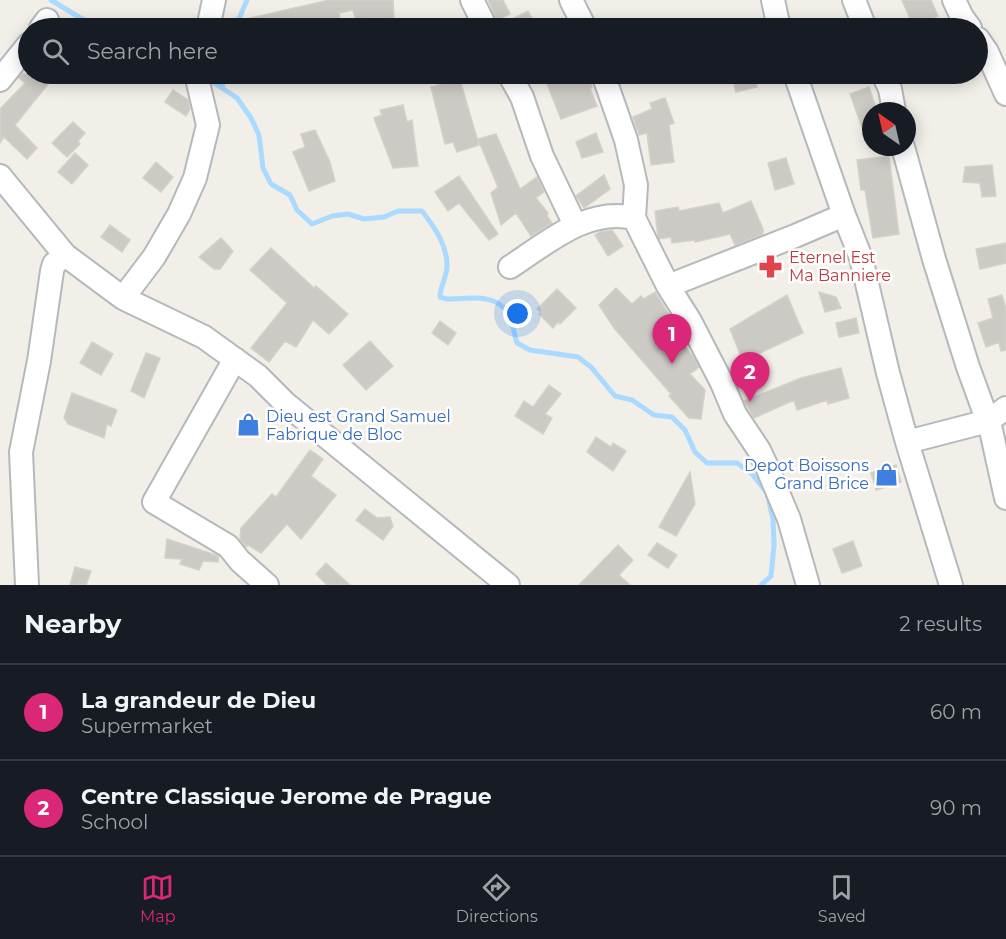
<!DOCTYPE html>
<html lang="en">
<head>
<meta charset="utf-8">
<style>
  :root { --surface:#171b24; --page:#20242c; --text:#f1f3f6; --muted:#9ea1a6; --line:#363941; --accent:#db2777 }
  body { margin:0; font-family:Montserrat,sans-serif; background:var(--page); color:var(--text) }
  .compass { position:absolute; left:862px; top:102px; width:54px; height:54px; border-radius:50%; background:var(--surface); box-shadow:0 3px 15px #0003; rotate:326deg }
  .you { position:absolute; left:518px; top:314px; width:21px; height:21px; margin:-15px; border:4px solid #fff; border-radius:50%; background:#1a73e8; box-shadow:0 0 0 9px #1a73e833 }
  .badge { display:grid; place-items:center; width:39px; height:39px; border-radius:50%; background:var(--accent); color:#fff; font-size:20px; font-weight:700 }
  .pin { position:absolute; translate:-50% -50px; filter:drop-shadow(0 2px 3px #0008) }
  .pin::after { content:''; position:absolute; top:32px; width:21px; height:18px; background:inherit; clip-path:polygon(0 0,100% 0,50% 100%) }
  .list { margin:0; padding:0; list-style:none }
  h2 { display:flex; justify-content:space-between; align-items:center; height:78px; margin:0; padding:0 24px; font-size:26px }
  h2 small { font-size:20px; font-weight:400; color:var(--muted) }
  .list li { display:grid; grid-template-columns:39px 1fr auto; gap:18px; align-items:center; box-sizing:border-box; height:96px; padding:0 24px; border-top:2px solid var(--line) }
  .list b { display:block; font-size:22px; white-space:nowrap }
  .list p { margin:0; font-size:20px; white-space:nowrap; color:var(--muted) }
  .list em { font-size:20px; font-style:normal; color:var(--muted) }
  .icon { flex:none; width:33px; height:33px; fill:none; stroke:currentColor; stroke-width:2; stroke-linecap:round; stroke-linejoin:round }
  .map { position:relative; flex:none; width:1006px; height:585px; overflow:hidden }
  .search { position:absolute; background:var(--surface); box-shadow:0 3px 15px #0003; left:18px; right:18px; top:18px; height:66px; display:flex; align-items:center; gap:15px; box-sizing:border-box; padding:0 21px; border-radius:33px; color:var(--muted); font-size:22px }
  .sheet { height:270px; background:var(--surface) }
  nav { display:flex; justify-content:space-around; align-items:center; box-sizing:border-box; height:84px; border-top:2px solid var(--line); background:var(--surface); font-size:16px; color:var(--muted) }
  nav a { display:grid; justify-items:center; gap:3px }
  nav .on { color:var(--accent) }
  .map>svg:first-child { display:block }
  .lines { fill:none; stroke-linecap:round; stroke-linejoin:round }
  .stream { stroke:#aadaff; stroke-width:5 }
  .building { fill:#cccac5; stroke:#d6d1c6; stroke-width:1.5 }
  .minor-casing { stroke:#b5b8bc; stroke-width:26 }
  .minor { stroke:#fff; stroke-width:22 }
  .labels { text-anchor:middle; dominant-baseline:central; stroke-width:5; stroke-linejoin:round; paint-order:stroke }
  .health-label { font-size:16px; fill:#be3a42; stroke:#fff; text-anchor:start }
  .shop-label { font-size:16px; fill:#366cbe; stroke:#fff; text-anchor:start }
</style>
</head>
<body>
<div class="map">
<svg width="1006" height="585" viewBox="0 0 1006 585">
  <rect width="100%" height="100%" fill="#f1efe8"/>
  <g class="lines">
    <!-- stream -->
    <path class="stream" d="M51 0 97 28
      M235 28 247 0
      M204 76 237 98 251 118 259 135 263 168 271 184 290 195 297 210 312 224 332 216 348 214 364 219 384 217 398 211H422C435 228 448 246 447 268 446 278 440 287 440 297L447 299C469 299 497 292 509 315 513 323 514 334 517 343L530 350 578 357 591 367 615 396 632 400 654 415 672 417 685 430 695 452 707 463H737L752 474 767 493 773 519 774 545 771 576 761 585
      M222 87 225 74"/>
  </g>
  <!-- building -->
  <path class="building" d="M329 0H393L394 19 370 18 356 21 353 10 339 13 341 24 324 28H229V23Z
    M488 0H503L510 14 497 20Z
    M902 0H931L938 16 913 26Z
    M528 11 537 28H499V26Z
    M22 74H37L48 84 15 125 37 148 27 159 4 137 0 143V109L25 83 19 78Z
    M543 74H587L592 87 590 88 597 106 561 119Z
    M731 74H754L757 87 736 92Z
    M460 80 479 145 457 152 453 142 445 144 431 87Z
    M869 87 877 111H871V146L869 147 850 94Z
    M173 90 188 100 190 109 186 116 165 102Z
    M665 98 674 123 669 125 674 162 651 165 647 133 639 135 633 117 652 109 650 103Z
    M403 105 407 122 412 120 418 166 393 168 374 118 382 115 380 110Z
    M73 122 85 133 78 141 80 144 67 157 52 143Z
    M315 130 330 162 335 181 309 191 293 152 305 147 301 134Z
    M596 133 603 152 582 158 576 142Z
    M496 134 520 189 537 177 544 192 536 198 548 213 547 216 552 223 531 236 516 213 501 225 491 193 498 187 478 139Z
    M75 153 88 165 72 184 58 172Z
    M889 156 899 234 873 238 865 190H861L857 160Z
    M786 158 794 184 775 190 768 163Z
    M156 162 173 177 161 192 143 178Z
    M992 165 996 196 982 197 980 183 963 182 965 167Z
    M604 175 610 189 584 208 576 196Z
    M459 176 498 234 489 240 459 203 448 211 435 192Z
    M751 201 763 229V234L735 245 730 234 695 242V240L672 243 671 237 659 239 658 237 655 211 678 207 679 211 719 203 723 213Z
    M110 225 130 240 122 252 101 237Z
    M612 230 623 246 608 256 595 235 600 232Z
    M221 238 233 251 220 269H214L199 257Z
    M1006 243V263L980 269 976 249Z
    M271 248 314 288 316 286 348 314 329 334 313 320 296 347 285 341 269 362 251 348 287 303 250 270Z
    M616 288 632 304 641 296 644 299 655 292 677 328 672 332 693 356 699 367 690 374 705 390 701 419 689 418 669 396 671 394 614 328 599 305Z
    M557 289 576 308 560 324 558 322 553 328 539 314 541 312 537 309Z
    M819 292 836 297 841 308 825 312Z
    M787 295 803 333 743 361 730 329Z
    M1002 295 1006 309V350L1001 351 999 342 986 347 978 323 993 318 988 299Z
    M856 318 859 333 839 337 836 323Z
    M440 321 456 333 448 345 432 333Z
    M370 341 393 366 366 390 343 365Z
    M92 342 113 354 101 375 80 363Z
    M146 353 160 358 144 398 131 391Z
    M841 368 849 398 828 404 827 400 797 410 794 400 754 418 744 401 801 378Z
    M549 385 561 394 545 414 552 418 543 434 515 416 524 401 533 407Z
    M72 393 117 410 111 426 107 424 104 438 68 424 64 418Z
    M596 437 611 447 613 443 626 451 613 471 587 452Z
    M310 450 323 459 311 476 336 495 301 539 287 524 261 553 248 545 246 547 240 539 241 528 272 494 276 497Z
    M896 465 901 482 876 490 871 473Z
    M690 472 695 504 676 536 659 527Z
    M365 509 377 518 390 517 393 526 383 540 356 520Z
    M167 539 219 556 218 562 203 561 199 570 180 564 182 559 165 558Z
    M853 541 862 566 842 573 833 549Z
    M657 543 677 555 668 568 648 555Z
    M618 545 633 560 619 575 630 585H579Z
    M326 563 350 585H327L316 574Z
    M75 567 91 571 86 585H70Z"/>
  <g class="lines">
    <defs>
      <path id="minor" d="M472 0 486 28
        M571 0 585 28
        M773 0 779 28
        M854 0 865 28
        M954 0 962 17 970 28
        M41 28 47 20
        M208 28 214 0
        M978 39 987 52 1006 94
        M509 74 522 97 542 156 575 225
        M603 74 626 140 636 185 634 218
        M795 74 844 215 861 258 888 373 907 442 951 585
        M883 74 890 89 894 111
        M0 80 28 45
        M903 147 934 259 968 367 991 430 1006 498
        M0 176 65 255 123 298 204 337 258 376 285 403 508 585
        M510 267C547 243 587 207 634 218L668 286 795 236 844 215
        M668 286 690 321 722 383 735 414 759 450 767 467 789 519 808 585
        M123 298 154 257 179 214 195 178 208 125 196 74
        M235 359 154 502 228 546 240 561 267 585
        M907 442 988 421 1006 408
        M27 585 21 452 39 361 52 271 54 264 65 255"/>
    </defs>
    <!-- minor casing -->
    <use href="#minor" class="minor-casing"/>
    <!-- minor -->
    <use href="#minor" class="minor"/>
  </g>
  <!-- icons -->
  <defs>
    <symbol id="pharmacy-bare" viewBox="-9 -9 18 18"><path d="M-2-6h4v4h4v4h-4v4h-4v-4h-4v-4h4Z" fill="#e0444e" stroke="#fff" stroke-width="2.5" paint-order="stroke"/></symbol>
    <symbol id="shop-bare" viewBox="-9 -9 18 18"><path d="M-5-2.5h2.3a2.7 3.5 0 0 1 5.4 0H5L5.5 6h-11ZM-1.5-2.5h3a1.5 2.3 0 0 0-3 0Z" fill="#3f7fe0" stroke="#fff" stroke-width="2.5" paint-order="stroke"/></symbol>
  </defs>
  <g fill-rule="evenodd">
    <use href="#pharmacy-bare" x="754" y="250" width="33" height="33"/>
    <use href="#shop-bare" x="232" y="408" width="33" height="33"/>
    <use href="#shop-bare" x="870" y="458" width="33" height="33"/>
  </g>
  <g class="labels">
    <!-- health labels -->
    <g class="health-label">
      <text x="789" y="257">Eternel Est<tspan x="789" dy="18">Ma Banniere</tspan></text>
    </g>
    <!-- shop labels -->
    <g class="shop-label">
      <text x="266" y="416">Dieu est Grand Samuel<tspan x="266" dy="18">Fabrique de Bloc</tspan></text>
      <text x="869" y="465" text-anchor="end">Depot Boissons<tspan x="869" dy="18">Grand Brice</tspan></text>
    </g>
  </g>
</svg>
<svg class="compass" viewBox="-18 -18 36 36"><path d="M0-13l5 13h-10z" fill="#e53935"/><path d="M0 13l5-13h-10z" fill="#9ea1a6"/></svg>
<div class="you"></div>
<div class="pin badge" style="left:672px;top:364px">1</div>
<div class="pin badge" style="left:750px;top:402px">2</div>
<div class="search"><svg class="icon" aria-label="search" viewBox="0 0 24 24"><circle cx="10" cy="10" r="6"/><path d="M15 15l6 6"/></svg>Search here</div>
</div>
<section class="sheet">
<h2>Nearby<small>2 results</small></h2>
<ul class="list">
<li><span class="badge">1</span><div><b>La grandeur de Dieu</b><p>Supermarket</p></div><em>60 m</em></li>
<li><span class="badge">2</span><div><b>Centre Classique Jerome de Prague</b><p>School</p></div><em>90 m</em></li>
</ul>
</section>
<nav>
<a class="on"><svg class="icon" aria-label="map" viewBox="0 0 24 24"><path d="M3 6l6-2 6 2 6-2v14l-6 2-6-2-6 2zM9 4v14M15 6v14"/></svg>Map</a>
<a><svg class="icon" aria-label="directions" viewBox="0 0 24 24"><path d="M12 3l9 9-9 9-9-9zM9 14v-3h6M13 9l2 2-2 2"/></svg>Directions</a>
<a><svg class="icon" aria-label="saved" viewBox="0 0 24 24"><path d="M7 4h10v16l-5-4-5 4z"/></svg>Saved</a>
</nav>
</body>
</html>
